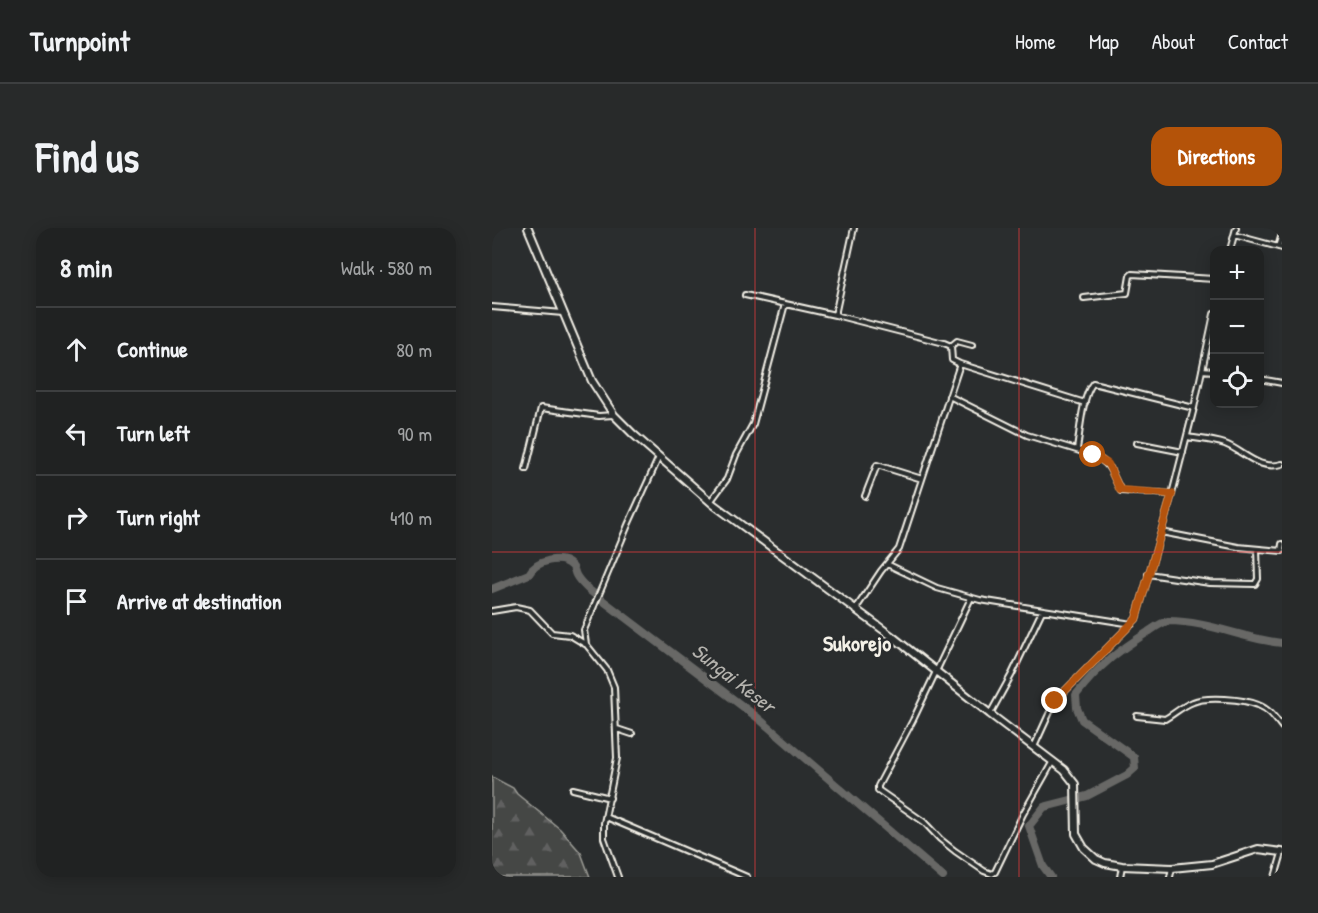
<!DOCTYPE html>
<html lang="en">
<head>
<meta charset="utf-8">
<style>
  :root { --surface:#202222; --page:#282a2a; --text:#f1f3f6; --muted:#a2a4a5; --line:#3d3f40; --accent:#b45309 }
  body { margin:0; font-family:"Patrick Hand",sans-serif; background:var(--page); color:var(--text) }
  .controls { position:absolute; right:18px; top:18px; display:grid; overflow:hidden; border-radius:12px; box-shadow:0 3px 15px #0003 }
  .controls button { width:54px; height:54px; display:grid; place-items:center; padding:0; border:0; border-bottom:2px solid var(--line); background:var(--surface); color:var(--text); font:30px sans-serif }
  .stop { position:absolute; width:18px; height:18px; margin:-14px; border:4px solid #b45309; border-radius:50%; background:#fff }
  .stop.end { background:#b45309; border-color:#fff; box-shadow:0 2px 6px #0008 }
  .list { margin:0; padding:0; list-style:none }
  h2 { display:flex; justify-content:space-between; align-items:center; height:78px; margin:0; padding:0 24px; font-size:26px }
  h2 small { font-size:20px; font-weight:400; color:var(--muted) }
  .list li { display:grid; grid-template-columns:39px 1fr auto; gap:18px; align-items:center; box-sizing:border-box; height:84px; padding:0 24px; border-top:2px solid var(--line) }
  .list b { display:block; font-size:22px; white-space:nowrap }
  .list em { font-size:20px; font-style:normal; color:var(--muted) }
  .icon { flex:none; width:33px; height:33px; fill:none; stroke:currentColor; stroke-width:2; stroke-linecap:round; stroke-linejoin:round }
  .map { position:relative; flex:none; width:790px; height:649px; overflow:hidden; border-radius:18px }
  header { display:flex; align-items:center; gap:36px; box-sizing:border-box; height:84px; padding:0 30px; background:var(--surface); border-bottom:2px solid var(--line) }
  header strong { font-size:28px }
  nav { display:flex; gap:33px; margin-inline-start:auto; font-size:21px }
  .intro { display:flex; align-items:center; justify-content:space-between; box-sizing:border-box; height:144px; padding:0 36px }
  h1 { margin:0; font-size:42px }
  .button { padding:15px 27px; border-radius:18px; background:var(--accent); color:#fff; font-size:21px; font-weight:700 }
  main { display:flex; gap:36px; padding:0 36px }
  aside { flex:1; background:var(--surface); border-radius:18px; box-shadow:0 3px 15px #0003 }
  .map>svg:first-child { display:block }
  .forest { fill:url(#forest-firs); stroke:#9c9c96; stroke-width:1.5 }
  .lines { fill:none; stroke-linecap:round; stroke-linejoin:round }
  .river { stroke:#676866; stroke-width:8 }
  .street-casing { stroke:#f4f1e8; stroke-width:8 }
  .highway-casing { stroke:#f4f1e8; stroke-width:10 }
  .street { stroke:#2a2d2e; stroke-width:4 }
  .highway { stroke:#2a2d2e; stroke-width:6 }
  .route { stroke:#b45309; stroke-width:8 }
  .grid { fill:none; stroke:#d93c3b; stroke-width:1.5; stroke-opacity:0.55 }
  .labels { text-anchor:middle; dominant-baseline:central; stroke-width:5; stroke-linejoin:round; paint-order:stroke }
  .water-label { font-size:21px; font-style:italic; fill:#b5b3ae; stroke:#2a2d2e }
  .quarter-label { font-size:22px; font-weight:bold; fill:#f4f1e8; stroke:#2a2d2e }
</style>
</head>
<body>
<header>
<strong>Turnpoint</strong>
<nav><a>Home</a><a>Map</a><a>About</a><a>Contact</a></nav>
</header>
<div class="intro"><h1>Find us</h1><a class="button">Directions</a></div>
<main>
<aside>
<h2>8 min<small>Walk · 580 m</small></h2>
<ul class="list">
<li><svg class="icon" aria-label="ahead" viewBox="0 0 24 24"><path d="M12 20V5M6 11l6-6 6 6"/></svg><div><b>Continue</b></div><em>80 m</em></li>
<li><svg class="icon" aria-label="left" viewBox="0 0 24 24"><path d="M17 20v-9H6M10 6l-5 5 5 5"/></svg><div><b>Turn left</b></div><em>90 m</em></li>
<li><svg class="icon" aria-label="right" viewBox="0 0 24 24"><path d="M7 20v-9h11M14 6l5 5-5 5"/></svg><div><b>Turn right</b></div><em>410 m</em></li>
<li><svg class="icon" aria-label="arrive" viewBox="0 0 24 24"><path d="M6 21V4h12l-3 4 3 4H6"/></svg><div><b>Arrive at destination</b></div></li>
</ul>
</aside>
<div class="map">
<svg width="790" height="649" viewBox="0 0 790 649">
  <defs>
    <pattern id="forest-firs" width="22" height="20" patternUnits="userSpaceOnUse" patternTransform="scale(1.5)"><rect width="22" height="20" fill="#444645"/><path d="M5 1l3.5 6h-7zM16 11l3.5 6h-7z" fill="#606160"/></pattern>
  </defs>
  <rect width="100%" height="100%" fill="#2a2d2e"/>
  <filter id="ink" filterUnits="userSpaceOnUse"><feTurbulence type="fractalNoise" baseFrequency=".0167" numOctaves="2"/><feDisplacementMap in="SourceGraphic" scale="12" xChannelSelector="R" yChannelSelector="G"/><feConvolveMatrix kernelMatrix="1 2 1 2 8 2 1 2 1" color-interpolation-filters="sRGB"/></filter>
  <g filter="url(#ink)">
    <!-- forest -->
    <path class="forest" d="M0 549 21 560 25 566 68 601 89 625 98 649H0Z"/>
    <g class="lines">
      <!-- river -->
      <path class="river" d="M0 361 37 346C44 333 68 326 80 338 83 341 82 343 84 347 87 353 92 357 97 362L266 490 451 649
        M559 649 551 638 537 598 552 579 595 568 635 547 643 540 642 529 590 492 585 480 584 467C607 437 625 424 656 404 662 400 670 394 676 393 716 393 752 411 790 415"/>
      <defs>
        <path id="street" d="M742 7 790 20
          M786 19 790 6
          M738 22 744 0
          M253 67 343 87 452 115 459 118 460 132 468 136
          M592 70 635 65 638 48 640 46 722 51
          M0 79 71 85
          M343 87 362 0
          M459 118 465 113 480 117
          M710 142 722 143
          M768 151 790 155
          M457 168 535 207 601 227C621 237 619 246 629 263L680 266
          M695 209C707 211 721 212 733 216 752 223 766 243 790 236
          M645 215 691 224
          M585 221C588 204 590 168 601 155L702 180
          M34 241 49 180 107 188 121 187
          M373 268 385 237 430 251
          M218 274 235 251 244 227 261 196 293 76
          M669 304 746 319 790 323
          M789 323 790 316
          M395 336 445 360 488 372 640 396
          M656 346 718 355 763 356 766 351 765 321
          M479 370 421 492 386 558V562L432 594 448 611 463 623 492 643 500 646 503 644 531 586 561 533
          M363 382 389 343 407 321 468 136 593 175
          M0 383 24 379 38 382 60 405 78 407 93 416
          M498 486 520 446 550 383
          M645 488 673 491C682 486 690 478 701 474 714 468 752 471 766 477 777 481 783 490 790 499
          M125 501 140 506
          M542 519 563 473 644 391 680 266 702 180 722 86
          M81 561 118 570
          M114 589 255 649
          M126 649 112 610V595L125 530 122 459 115 442 94 416 92 402 136 297 167 229
          M628 649 630 638
          M678 649 680 640
          M783 649 790 625"/>
        <path id="highway" d="M36 0 100 153 122 187 141 206 221 276 401 409 498 486 572 542 583 556 584 606 592 620 604 631 613 635 630 638 680 640 720 636 766 621 790 624"/>
      </defs>
      <!-- street casing -->
      <use href="#street" class="street-casing"/>
      <!-- highway casing -->
      <use href="#highway" class="highway-casing"/>
      <!-- street -->
      <use href="#street" class="street"/>
      <!-- highway -->
      <use href="#highway" class="highway"/>
    </g>
  </g>
  <g class="lines" filter="url(#ink)">
    <!-- route -->
    <path class="route" d="M563 473 644 391 680 266 628 262 616 236 601 227"/>
  </g>
  <!-- grid -->
  <path class="grid" d="M263 0V649M527 0V649M0 324H790"/>
  <g class="labels">
    <!-- water labels -->
    <g class="water-label">
      <text transform="translate(242 450) rotate(38)">Sungai Keser</text>
    </g>
    <!-- quarter labels -->
    <g class="quarter-label">
      <text x="365" y="415">Sukorejo</text>
    </g>
  </g>
</svg>
<div class="controls">
<button>+</button>
<button>−</button>
<button><svg class="icon" aria-label="locate" viewBox="0 0 24 24"><circle cx="12" cy="12" r="6"/><path d="M12 2v4M12 18v4M2 12h4M18 12h4"/></svg></button>
</div>
<div class="stop" style="left:601px;top:227px"></div>
<div class="stop end" style="left:563px;top:473px"></div>
</div>
</main>
</body>
</html>
